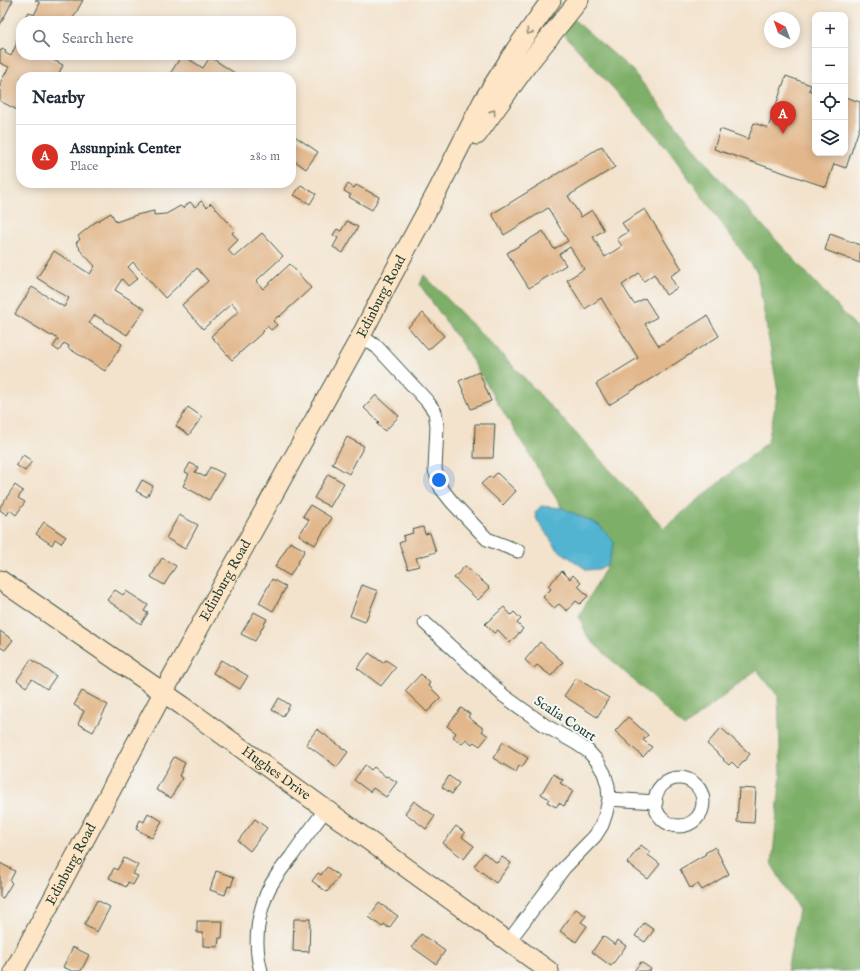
<!DOCTYPE html>
<html lang="en">
<head>
<meta charset="utf-8">
<style>
  :root { --surface:#fff; --page:#f6f6f7; --text:#1f2937; --muted:#747a83; --line:#e0e1e3; --accent:#d93025 }
  body { margin:0; font-family:"IM FELL English",serif; background:var(--page); color:var(--text) }
  .controls { position:absolute; right:12px; top:12px; display:grid; overflow:hidden; border-radius:8px; box-shadow:0 2px 10px #0003 }
  .controls button { width:36px; height:36px; display:grid; place-items:center; padding:0; border:0; border-bottom:1px solid var(--line); background:var(--surface); color:var(--text); font:20px sans-serif }
  .compass { position:absolute; left:764px; top:12px; width:36px; height:36px; border-radius:50%; background:var(--surface); box-shadow:0 2px 10px #0003; rotate:319deg }
  .you { position:absolute; left:439px; top:480px; width:14px; height:14px; margin:-10px; border:3px solid #fff; border-radius:50%; background:#1a73e8; box-shadow:0 0 0 6px #1a73e833 }
  .badge { display:grid; place-items:center; width:26px; height:26px; border-radius:50%; background:var(--accent); color:#fff; font-size:13px; font-weight:700 }
  .pin { position:absolute; translate:-50% -33px; filter:drop-shadow(0 1px 2px #0008) }
  .pin::after { content:''; position:absolute; top:21px; width:14px; height:12px; background:inherit; clip-path:polygon(0 0,100% 0,50% 100%) }
  .list { margin:0; padding:0; list-style:none }
  h2 { display:flex; justify-content:space-between; align-items:center; height:52px; margin:0; padding:0 16px; font-size:17px }
  h2 small { font-size:13px; font-weight:400; color:var(--muted) }
  .list li { display:grid; grid-template-columns:26px 1fr auto; gap:12px; align-items:center; box-sizing:border-box; height:64px; padding:0 16px; border-top:1px solid var(--line) }
  .list b { display:block; font-size:15px; white-space:nowrap }
  .list p { margin:0; font-size:13px; white-space:nowrap; color:var(--muted) }
  .list em { font-size:13px; font-style:normal; color:var(--muted) }
  .icon { flex:none; width:22px; height:22px; fill:none; stroke:currentColor; stroke-width:2; stroke-linecap:round; stroke-linejoin:round }
  .map { position:relative; flex:none; width:860px; height:971px; overflow:hidden }
  .search { position:absolute; background:var(--surface); box-shadow:0 2px 10px #0003; left:16px; top:16px; width:280px; height:44px; display:flex; align-items:center; gap:10px; box-sizing:border-box; padding:0 14px; border-radius:16px; color:var(--muted); font-size:15px }
  .panel { position:absolute; background:var(--surface); box-shadow:0 2px 10px #0003; left:16px; top:72px; width:280px; height:116px; border-radius:16px }
  .map>svg:first-child { display:block }
  .forest { fill:#7eaf68; stroke:#4e764e }
  .water { fill:#53b4d2; stroke:#397883 }
  .building { fill:#e2b78b }
  .lines { fill:none; stroke-linecap:round; stroke-linejoin:round }
  .street-casing { stroke:#3f564b; stroke-width:15 }
  .secondary-casing { stroke:#3f564b; stroke-width:21 }
  .street { stroke:#fff; stroke-width:13 }
  .secondary { stroke:#fee5c5; stroke-width:19 }
  .oneway { stroke:#8e917c }
  .labels { text-anchor:middle; dominant-baseline:central; stroke-width:4; stroke-linejoin:round; paint-order:stroke }
  .street-label { font-size:14px; fill:#1f3d34; stroke:#f6f6f2 }
</style>
</head>
<body>
<div class="map">
<svg width="860" height="971" viewBox="0 0 860 971">
  <rect width="100%" height="100%" fill="#f6f6f2"/>
  <filter id="ink" filterUnits="userSpaceOnUse"><feTurbulence type="fractalNoise" baseFrequency=".025" numOctaves="2"/><feDisplacementMap in="SourceGraphic" scale="8" xChannelSelector="R" yChannelSelector="G"/><feConvolveMatrix kernelMatrix="1 2 1 2 8 2 1 2 1" color-interpolation-filters="sRGB"/></filter>
  <filter id="wash" filterUnits="userSpaceOnUse"><feTurbulence type="fractalNoise" baseFrequency=".012" numOctaves="4" result="noise"/><feDisplacementMap in="SourceGraphic" scale="16" xChannelSelector="R" yChannelSelector="G"/><feGaussianBlur stdDeviation="0.9" result="paint"/><feColorMatrix in="noise" values="0 0 0 0 0 0 0 0 0 0 0 0 0 0 0 0 0 1.4 0 .05"/><feComposite in="paint" operator="in"/></filter>
  <g filter="url(#wash)">
    <rect width="100%" height="100%" fill="#f3e3cd"/>
    <!-- forest -->
    <path class="forest" d="M572 18 632 70 717 176 860 331V971H787L799 910 772 865 781 773 778 696 757 670 684 727 588 638 579 616 608 564 599 525 562 508 464 347 420 285 424 275 514 367 664 528 768 442 778 392 757 272 664 144 562 32Z"/>
    <!-- water -->
    <path class="water" d="M541 506 562 508 599 525 614 542 608 564 599 569 587 570 557 549 537 520 535 513Z"/>
    <g id="blocks">
      <!-- building -->
      <path class="building" d="M0 0H13L0 25Z
        M35 0H83L72 20 70 18 68 21H23L28 12 34 15 40 3Z
        M21 32V55H43L63 65 57 77H21V112L0 101V83L9 67 0 63V50L1 51 2 49 6 51 5 53 11 56 17 43 16 42Z
        M182 55 203 68 210 57 241 77H168Z
        M786 76 811 85 809 90 815 92V153H845V97L860 102V126L846 168 834 164 826 187 714 149 720 129 748 139 754 123 768 128Z
        M293 135 318 152 306 169 291 158V137Z
        M602 146 615 167 568 196 581 217 592 210 604 230 593 237 605 257 622 246 617 239 628 232 622 223 645 209 682 269 670 276 677 288 666 295 654 274 644 281 639 273 622 285 634 304 645 298 657 317 645 324 659 346 707 316 719 336 609 405 596 384 638 358 601 298 585 309 567 280 584 269 570 247 559 254 566 265 529 288 507 253 543 231 554 249 568 241 548 208 504 235 492 214Z
        M348 184 354 188 356 185 379 197 372 210 349 197 351 195 344 191Z
        M301 185 316 194 310 204 294 195Z
        M201 201 207 207 211 203 235 230 232 233 238 240 228 250 234 257 262 233 283 256 256 281 263 289 290 264 311 288 279 317 278 316 273 321 277 325 271 330 267 326 263 330 264 331 232 360 211 336 239 311 232 303 203 329 182 305 208 281 197 268 165 298 133 262 128 267 138 278 128 286 122 279 115 290 145 309 127 335 95 315 89 323 122 344 105 371 68 348 69 346 64 343 59 351 53 347 58 339 52 335 51 336 15 314 32 287 64 307 69 298 37 278 54 251 90 274 95 266 79 249 80 248 76 243 80 239 78 236 94 223 111 213 116 222 136 215 154 211V215L166 214 175 209 180 206 183 208 190 202 195 207Z
        M347 221 358 227 343 253 333 247 338 238 333 235 337 229 341 231Z
        M830 234 860 245V263L825 250Z
        M423 313 444 336 428 350 408 327Z
        M479 372 491 401 471 409 459 381Z
        M376 395 399 416 385 431 377 424 379 422 364 408Z
        M188 407 202 417 189 435 176 426Z
        M475 424H495L493 458H474Z
        M347 437 364 446 349 474 332 464Z
        M23 455 32 461 25 471 16 465Z
        M190 463 198 467 195 472 205 477 210 467 224 474 209 500 183 486 189 474 185 472Z
        M497 473 516 491 503 505 481 484 490 476 492 478Z
        M328 474 344 483 330 507 314 498Z
        M142 480 153 486 147 497 136 491Z
        M15 485 23 491 18 498 25 502 16 515 10 510 7 515 0 510V507Z
        M310 505 332 518 315 545 299 535 309 520 303 516Z
        M179 515 198 525 185 549 166 538Z
        M44 522 66 537 61 543 55 539 52 545 36 534Z
        M423 527 425 534 430 533 436 552 416 558 419 566 408 569 399 543 404 541 403 536 413 533 412 530Z
        M290 542 305 550 290 576 275 567Z
        M162 558 176 566 164 585 151 577Z
        M465 566 490 588 478 600 454 578Z
        M562 571 570 579 573 575 581 583 578 586 588 596 580 604 576 601 567 611 559 604 554 608 543 597 551 589 548 586Z
        M272 579 286 587 273 611 259 603Z
        M362 585 378 591 365 622 350 616Z
        M115 590 123 595 126 591 148 605 144 611 148 613 141 624 107 600Z
        M504 607 511 615 514 612 521 619 517 623 523 629 510 643 498 630 494 633 485 624Z
        M254 612 267 619 255 641 241 634Z
        M0 631 13 640 5 650 0 647Z
        M540 642 563 662 551 676 537 665 534 668 525 660Z
        M369 653 383 663 386 660 396 667 381 686 357 668Z
        M31 659 56 676 47 689 32 679 26 687 17 680Z
        M221 660 248 676 240 689 213 673Z
        M421 674 430 683 428 685 441 698 427 712 405 691Z
        M576 678 609 698 597 717 564 696Z
        M82 691 108 705 93 732 78 724 84 711 74 705Z
        M279 698 290 705 283 716 272 710Z
        M461 708 470 714 468 717 484 729 482 731 488 736 480 746 474 742 472 744 466 739 462 744 453 737 456 733 447 726Z
        M628 717 648 735 643 740 652 747 643 757 615 731Z
        M721 728 750 754 738 768 732 762 729 765 723 760 724 759 707 744Z
        M317 729 348 752 337 767 306 744Z
        M503 742 528 758 522 767 519 766 516 772 493 758Z
        M174 757 185 763 179 776 182 778 171 798 156 790Z
        M365 765 371 770 374 767 386 777 387 776 397 782 386 797 373 788 370 792 354 780Z
        M553 774 563 780 560 783 573 791 564 806 559 803 556 807 547 802 549 799 541 794Z
        M449 776 459 783 452 794 442 787Z
        M739 788 756 789 754 823 737 822Z
        M414 801 435 816 426 829 405 813Z
        M148 813 162 821 152 838 136 829 140 820 144 822Z
        M255 819 267 828 250 851 238 841Z
        M456 826 465 833 462 837 474 846 464 859 443 843Z
        M641 845 650 852 648 855 660 864 648 879 627 863Z
        M715 847 729 874 702 890 698 884 690 888 680 869 706 854 705 853Z
        M484 853 497 863 502 857 511 863 496 883 474 866Z
        M124 858 138 865 133 874 138 876 133 885 128 882 126 887 109 878 114 868 117 870Z
        M0 863 15 871 10 881 12 883 3 898 0 897Z
        M327 867 339 876 327 892 312 881 318 873 321 875Z
        M216 871 234 877 231 887 228 886 225 895 210 890Z
        M97 900 110 907 97 932 84 925Z
        M379 903 398 916 389 928 384 924 382 927 369 917Z
        M576 909 586 916 581 922 587 926 576 942 560 931Z
        M294 919H310L309 952 293 951Z
        M197 921H223L222 938H219L218 947 203 946V933H197Z
        M644 923 654 930 645 942 635 936Z
        M421 934 445 951 436 964 412 947Z
        M603 936 615 945 618 940 626 946 611 966 592 952Z
        M73 947 89 955 81 971H72L63 967Z
        M641 962 651 969 650 971H634Z"/>
    </g>
  </g>
  <g filter="url(#ink)">
    <use href="#blocks" fill-opacity="0" stroke="#3f564b" stroke-width="1"/>
    <g class="lines">
      <defs>
        <path id="street" d="M361 336 377 347 427 401 435 412 437 426 435 470 441 488 452 502 487 539 518 551
          M425 623 504 696 546 726 576 743 588 751 597 761 604 773 608 786 609 799 606 813 602 825 595 836 564 868 508 942
          M655 802a24 24 0 1 1 48 0a24 24 0 1 1-48 0Z
          M609 799 656 802
          M261 971C254 945 257 917 267 893 273 879 282 868 291 857 302 841 314 825 326 809"/>
        <g id="secondary">
          <path d="M477 135 527 65 579 0"/>
          <path id="s1" d="M0 580 183 706 549 971"/>
          <path id="s2" d="M14 971 163 693 361 336 387 285 438 190 483 101 516 49 551 0"/>
        </g>
      </defs>
      <!-- street casing -->
      <use href="#street" class="street-casing"/>
      <!-- secondary casing -->
      <use href="#secondary" class="secondary-casing"/>
      <!-- street -->
      <use href="#street" class="street"/>
      <!-- secondary -->
      <use href="#secondary" class="secondary"/>
    </g>
    <!-- one-way arrows -->
    <defs><path id="oneway-chevron" d="M-2-3.5L2.5 0L-2 3.5" fill="none" stroke-width="1.6" stroke-linecap="round" stroke-linejoin="round"/></defs>
    <g class="oneway">
      <use href="#oneway-chevron" transform="translate(529 32) rotate(125)"/>
      <use href="#oneway-chevron" transform="translate(493 112) rotate(-55)"/>
    </g>
  </g>
  <g class="labels">
    <!-- street labels -->
    <g class="street-label">
      <text stroke="none"><textPath href="#s2" startOffset="768">Edinburg Road</textPath></text>
      <text stroke="none"><textPath href="#s2" startOffset="444">Edinburg Road</textPath></text>
      <text transform="translate(565 719) rotate(33)">Scalia Court</text>
      <text stroke="none"><textPath href="#s1" startOffset="337">Hughes Drive</textPath></text>
      <text stroke="none"><textPath href="#s2" startOffset="121">Edinburg Road</textPath></text>
    </g>
  </g>
</svg>
<div class="controls">
<button>+</button>
<button>−</button>
<button><svg class="icon" aria-label="locate" viewBox="0 0 24 24"><circle cx="12" cy="12" r="6"/><path d="M12 2v4M12 18v4M2 12h4M18 12h4"/></svg></button>
<button><svg class="icon" aria-label="layers" viewBox="0 0 24 24"><path d="M12 4l9 5-9 5-9-5zM3 14l9 5 9-5"/></svg></button>
</div>
<svg class="compass" viewBox="-18 -18 36 36"><path d="M0-13l5 13h-10z" fill="#e53935"/><path d="M0 13l5-13h-10z" fill="#747a83"/></svg>
<div class="you"></div>
<div class="pin badge" style="left:783px;top:134px">A</div>
<div class="search"><svg class="icon" aria-label="search" viewBox="0 0 24 24"><circle cx="10" cy="10" r="6"/><path d="M15 15l6 6"/></svg>Search here</div>
<section class="panel">
<h2>Nearby<small></small></h2>
<ul class="list">
<li><span class="badge">A</span><div><b>Assunpink Center</b><p>Place</p></div><em>280 m</em></li>
</ul>
</section>
</div>
</body>
</html>
